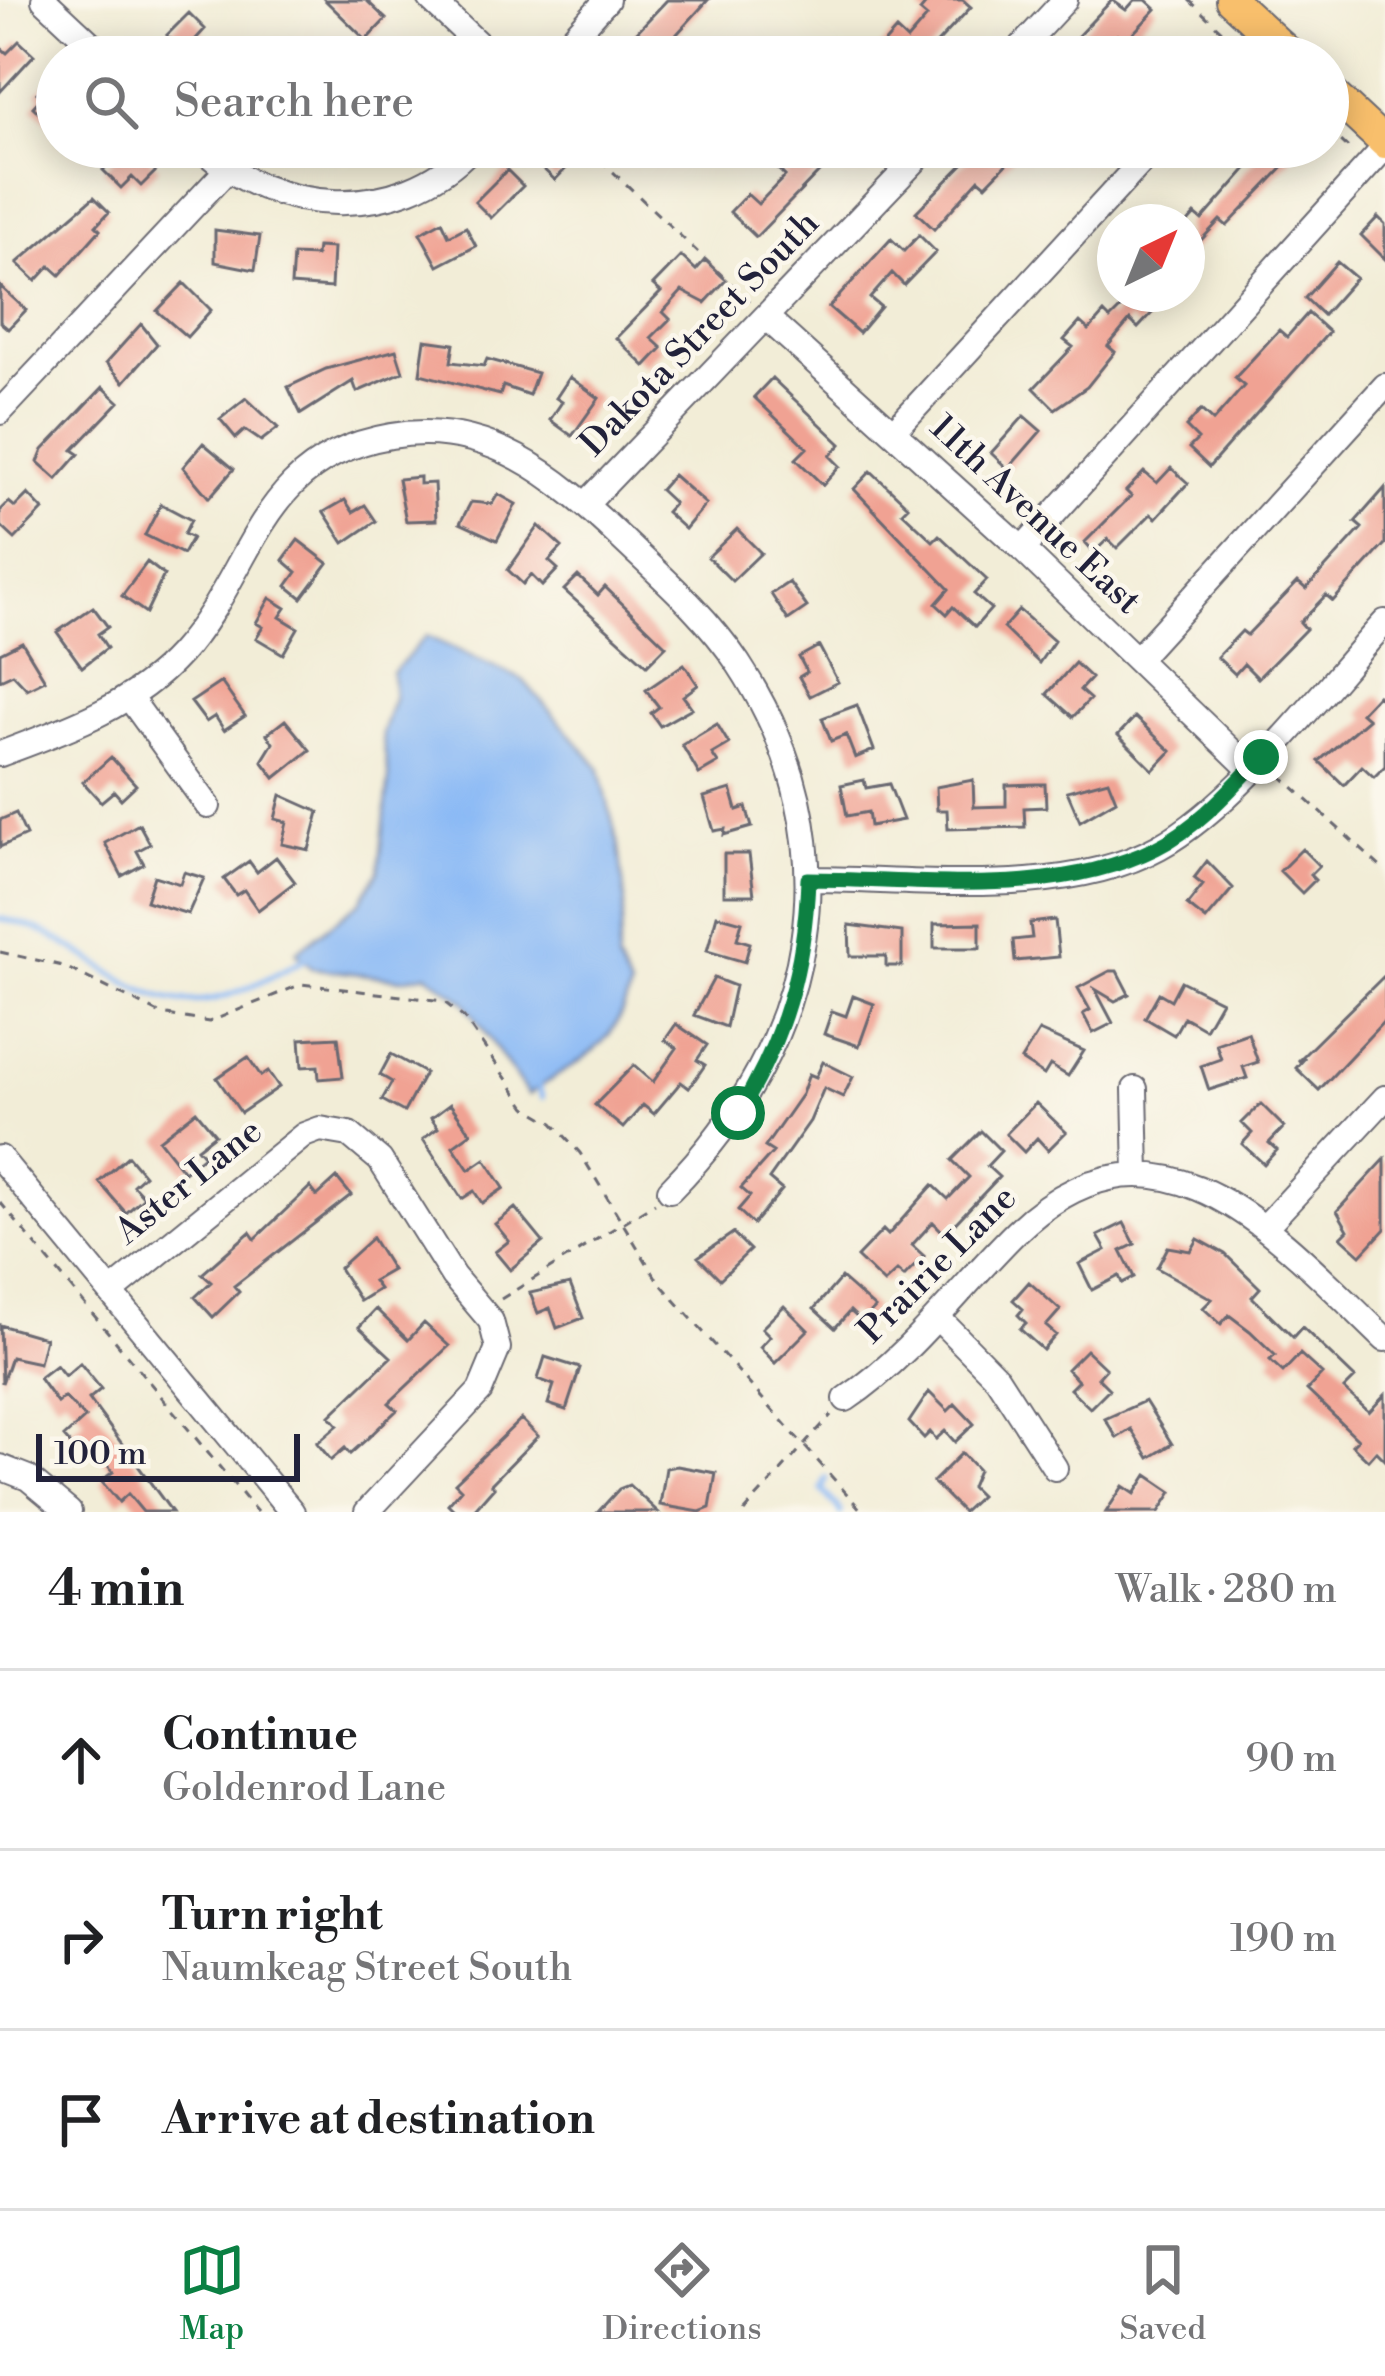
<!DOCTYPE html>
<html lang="en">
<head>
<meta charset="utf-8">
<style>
  :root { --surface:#fff; --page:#f6f6f6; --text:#202124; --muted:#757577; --line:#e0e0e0; --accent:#0b8043 }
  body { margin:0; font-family:"Libre Bodoni",serif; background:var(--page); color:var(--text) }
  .compass { position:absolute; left:1097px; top:204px; width:108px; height:108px; border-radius:50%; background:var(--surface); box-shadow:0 6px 30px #0003; rotate:43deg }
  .scale { position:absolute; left:36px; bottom:30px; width:264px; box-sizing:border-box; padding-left:12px; border:6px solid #22223b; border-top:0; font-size:33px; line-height:42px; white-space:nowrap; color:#22223b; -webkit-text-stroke:9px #fbf7ec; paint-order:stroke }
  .stop { position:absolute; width:36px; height:36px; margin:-27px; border:9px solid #0b8043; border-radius:50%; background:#fff }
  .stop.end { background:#0b8043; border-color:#fff; box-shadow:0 3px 12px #0008 }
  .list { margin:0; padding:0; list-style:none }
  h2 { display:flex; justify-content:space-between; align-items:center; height:156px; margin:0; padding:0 48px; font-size:51px }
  h2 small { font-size:39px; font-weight:400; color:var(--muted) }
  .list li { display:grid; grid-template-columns:78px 1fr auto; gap:36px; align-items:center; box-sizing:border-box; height:180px; padding:0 48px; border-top:3px solid var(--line) }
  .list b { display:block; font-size:45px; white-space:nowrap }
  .list p { margin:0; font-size:39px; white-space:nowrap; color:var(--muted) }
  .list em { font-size:39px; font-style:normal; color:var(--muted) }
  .icon { flex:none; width:66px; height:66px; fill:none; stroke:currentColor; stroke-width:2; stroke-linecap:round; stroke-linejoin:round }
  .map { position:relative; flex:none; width:1385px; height:1512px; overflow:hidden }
  .search { position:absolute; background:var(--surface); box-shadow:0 6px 30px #0003; left:36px; right:36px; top:36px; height:132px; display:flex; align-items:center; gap:30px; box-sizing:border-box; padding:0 42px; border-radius:66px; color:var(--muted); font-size:45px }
  .sheet { height:696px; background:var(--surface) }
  nav { display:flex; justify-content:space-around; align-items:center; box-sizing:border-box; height:168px; border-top:3px solid var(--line); background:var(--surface); font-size:33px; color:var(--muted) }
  nav a { display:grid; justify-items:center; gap:6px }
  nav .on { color:var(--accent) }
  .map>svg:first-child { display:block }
  .water { fill:#8ab9f5; stroke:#566e98; stroke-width:3 }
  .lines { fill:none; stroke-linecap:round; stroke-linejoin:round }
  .stream { stroke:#8ab9f5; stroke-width:6 }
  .building { fill:#f0a293 }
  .minor-casing { stroke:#6b6972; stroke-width:28 }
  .major-casing { stroke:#6b6972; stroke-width:34 }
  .path { stroke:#6b6972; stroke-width:3; stroke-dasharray:9 9; stroke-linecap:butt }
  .minor { stroke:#fff; stroke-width:24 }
  .major { stroke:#f8bf6c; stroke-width:30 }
  .route { stroke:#0b8043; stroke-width:15 }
  .labels { text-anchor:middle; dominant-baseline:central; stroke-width:9; stroke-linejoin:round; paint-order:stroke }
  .street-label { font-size:36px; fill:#22223b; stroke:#fbf7ec }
</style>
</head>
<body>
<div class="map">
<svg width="1385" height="1512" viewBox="0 0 1385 1512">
  <rect width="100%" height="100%" fill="#fbf7ec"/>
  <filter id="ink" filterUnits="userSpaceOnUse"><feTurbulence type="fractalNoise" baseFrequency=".00833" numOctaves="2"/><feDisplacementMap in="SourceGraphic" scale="24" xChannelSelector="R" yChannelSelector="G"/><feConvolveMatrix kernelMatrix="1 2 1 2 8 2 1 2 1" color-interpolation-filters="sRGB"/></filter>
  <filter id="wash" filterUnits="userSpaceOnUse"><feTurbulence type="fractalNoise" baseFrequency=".004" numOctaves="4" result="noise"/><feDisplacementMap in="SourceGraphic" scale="48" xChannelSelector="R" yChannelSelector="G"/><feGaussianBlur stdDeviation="2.7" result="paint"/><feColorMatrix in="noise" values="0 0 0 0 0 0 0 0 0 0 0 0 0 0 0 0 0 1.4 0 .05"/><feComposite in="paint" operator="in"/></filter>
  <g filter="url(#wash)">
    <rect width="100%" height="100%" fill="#f2edd7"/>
    <!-- water -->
    <path class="water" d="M426 636 523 680 599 767 619 848 625 900 617 961 630 989C613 1053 576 1060 528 1095L464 1001 427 974 402 979 312 968 296 952 360 902 379 871 389 778 382 734 394 698 392 673Z"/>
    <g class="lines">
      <!-- stream -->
      <path class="stream" d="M0 919C78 928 132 1017 214 999 247 992 279 972 309 957
        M536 1082 542 1097
        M826 1478 822 1490 841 1512"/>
    </g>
    <g id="blocks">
      <!-- building -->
      <path class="building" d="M325 0H366L386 19 366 40Z
        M667 0H708L656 57H632L643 46 632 37Z
        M929 0H963L971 7 924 57H872L896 30 907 40 927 17 920 11Z
        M1112 0 1126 10 1135 0H1146L1156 9 1125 42 1117 35 1096 57H1058Z
        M189 13 205 29 184 52 167 35Z
        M19 41 34 55 0 92V47L7 53Z
        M57 73V130L33 107 42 97 37 93Z
        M125 147 141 158 145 154 159 168 141 186 132 177 121 188 103 170Z
        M537 147H568L578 156 555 180 539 165 547 157Z
        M792 147H804L817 160 811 165 819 172 756 237 730 212 747 194 758 204 785 176 774 165Z
        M980 147H1023L986 185 979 179 934 229 916 212Z
        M1266 147H1280L1292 158 1227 226 1220 220 1187 255V223L1195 214 1202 220Z
        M507 170 523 186 491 218 475 202Z
        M94 197 109 212 96 226 100 230 60 275 50 266 36 281 17 263Z
        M1378 217 1385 224V259L1361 235Z
        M442 221 449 236 466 227 476 246 438 266 420 233Z
        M215 230 260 236 255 270 215 262Z
        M919 235 936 252 904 285 892 273 870 298 881 307 859 333 829 307 891 239 904 251Z
        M317 247 333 248 331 288 291 285 293 255 316 256Z
        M681 256 696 270 705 260 726 280 705 303 682 291 663 312 670 319 651 338 662 348 645 366 616 338 661 292 653 285Z
        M1337 262 1356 278 1323 315 1305 298Z
        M184 283 211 310 187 337 157 311Z
        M0 286 26 310 8 329 0 322Z
        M1135 294H1170L1138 328 1130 320 1108 346 1115 352 1087 387 1055 409 1034 388 1073 347 1064 340 1080 322 1089 330 1104 313 1110 319Z
        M1308 313 1329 332 1209 467 1189 448 1198 439 1186 427 1201 410 1213 421 1244 386 1235 378 1279 330 1287 337Z
        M141 324 157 344 124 382 106 363Z
        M425 340 454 344 451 362 484 366 487 359 537 373 529 395 503 386 500 395 420 374Z
        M396 350 403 372 357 392 353 381 301 414 288 387 326 369Z
        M570 377 599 398 572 436 550 420 562 402 556 398Z
        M772 378 841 444 830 456 840 466 823 485 796 459 807 448 754 397Z
        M103 387 119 402 73 450 79 454 57 479 38 462 43 450Z
        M246 398 278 428 261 441 245 430 236 438 220 419Z
        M1024 416 1041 431 1008 469 991 453Z
        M203 443 234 469 209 498 183 467Z
        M1171 468 1188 483 1156 518 1151 514 1117 548 1108 539 1094 552 1085 542 1131 496 1126 491 1144 472 1157 483Z
        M871 471 908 506 902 512 933 541 939 535 987 580 974 594 991 609 975 627 953 607 947 614 936 604 949 589 854 489Z
        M673 475 706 504 685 529 666 512 674 503 660 490Z
        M420 477V484L434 483 436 520 406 521 398 479Z
        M1385 488V544L1333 601 1326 595 1300 622 1306 629 1258 678 1244 664 1235 674 1217 657 1242 631 1247 635 1298 582 1306 589 1362 528 1355 522Z
        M28 494 43 510 15 539 0 525V511L9 502 15 507Z
        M498 494 516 504 497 540 460 523 471 502 492 504Z
        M345 500 353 512 365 505 376 521 344 543 324 512Z
        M161 504 191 520 184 534 192 538 183 554 145 535Z
        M539 526 562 547 549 561 558 569 542 586 531 575 523 584 508 570Z
        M737 529 761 553 732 581 708 557Z
        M298 540 328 563 302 598 287 586 297 572 283 560Z
        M147 562 164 575 146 613 122 596Z
        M578 576 598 595 605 587 666 646 647 665 564 590Z
        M789 582 807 607 788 620 771 594Z
        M270 598 286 608 280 617 298 628 283 654 256 638 263 627 256 623Z
        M93 607 108 627 98 634 107 648 82 667 57 632Z
        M1019 610 1054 641 1039 663 1003 628Z
        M22 642 45 680 27 689 13 674 0 680V653Z
        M819 646 838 682 810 696 799 677 807 672 799 657Z
        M1075 663 1091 678 1080 690 1090 699 1073 717 1047 694Z
        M684 664 698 685 683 696 692 708 660 726 651 713 659 707 646 690Z
        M221 682 245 716 224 730 215 716 206 722 191 702Z
        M1378 695 1385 702V766L1374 777 1362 766 1344 785 1319 761 1368 719 1361 713Z
        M857 705 874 750 855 758 846 735 831 741 822 718Z
        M1135 717 1171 751 1153 770 1118 735Z
        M285 720 310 750 275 778 262 761 273 743 267 734Z
        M717 724 729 744 712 754 718 763 699 774 682 745Z
        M111 757 136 785 121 799 114 791 101 802 83 782Z
        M864 780 866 788 889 784 903 820 870 826 868 812 847 816 841 785Z
        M973 780 974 807 1006 806V785L1036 784H1045L1046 807 1024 808 1025 827 948 829 947 810H937L936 787Z
        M1108 780 1116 800 1080 821 1067 791Z
        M731 789 737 810 746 807 752 827 724 835 725 829 714 831 704 797Z
        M281 795 319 812 309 850 282 844 287 822 275 819Z
        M16 813 26 835 0 847V820Z
        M139 824 150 844 137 851 144 864 122 876 105 843Z
        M1302 849 1319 866 1310 875 1315 880 1302 893 1280 871Z
        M724 854H749L754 895H724Z
        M276 857 295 882 258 910 244 890 236 895 224 879 249 861 257 872Z
        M1207 861 1233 888 1206 920 1187 905 1203 885 1194 878Z
        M184 872 204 878 188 914 146 901 154 876 180 884Z
        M717 915 742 922 737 939 750 943 745 962 707 951Z
        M1055 920 1059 957 1015 961 1013 940 1032 938 1030 923Z
        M980 923V948H934V924Z
        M849 925 902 932V966H886V956H850Z
        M1110 971H1117L1129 994 1115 1001 1095 989 1113 1023 1093 1033 1083 1014 1090 1010 1078 988Z
        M1385 975V1020L1319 1090 1296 1068 1305 1058 1298 1061Z
        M714 978 735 986 726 1027 694 1015Z
        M1181 981 1221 1001 1205 1029 1184 1017 1174 1035 1145 1018 1159 993 1171 1000Z
        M853 996 874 1004 859 1046 824 1034 832 1011 846 1016Z
        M676 1024 707 1045 697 1060 705 1065 689 1088 681 1082 654 1114 643 1105 623 1128 595 1105 634 1065 653 1082 677 1048 665 1040Z
        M1039 1031 1084 1051 1068 1076 1050 1065 1044 1075 1021 1060Z
        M1248 1033 1258 1062 1243 1067 1247 1078 1209 1090 1201 1066 1221 1059 1216 1044Z
        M338 1037 343 1077 319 1079 318 1066 302 1067 300 1039Z
        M391 1054 425 1073 404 1112 382 1100 392 1082 380 1075Z
        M248 1057 261 1076 268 1071 279 1087 241 1113 217 1078Z
        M823 1062 853 1077 843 1097 824 1088 810 1121 769 1179 782 1190 753 1224 738 1210 750 1196 741 1188 773 1152 765 1147 802 1094 809 1074 816 1077Z
        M1036 1103 1066 1132 1048 1150 1037 1138 1024 1152 1006 1134Z
        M450 1104 471 1133 453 1146 469 1170 485 1159 504 1188 482 1203 474 1191 462 1199 423 1139 438 1128 431 1118Z
        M1261 1104 1284 1127 1269 1143 1277 1150 1264 1164 1242 1144 1252 1133 1242 1123Z
        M196 1111 215 1134 197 1148 204 1156 184 1172 159 1140Z
        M981 1131 1001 1151 987 1166 999 1177 945 1234 933 1222 912 1245 924 1256 904 1277 897 1271 884 1283 857 1257 883 1230 888 1235 933 1185 948 1199 969 1177 952 1160Z
        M128 1156 144 1175 133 1185 144 1197 126 1213 99 1182Z
        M1385 1159V1229L1361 1255 1341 1237 1348 1230 1337 1211Z
        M337 1178 351 1195 234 1286 239 1292 213 1317 195 1297 211 1282 202 1274 250 1232 255 1239 310 1187 317 1196Z
        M515 1208 543 1242 510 1270 495 1252 509 1241 495 1224Z
        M1124 1223 1135 1244 1121 1251 1134 1277 1122 1283 1119 1276 1092 1290 1079 1264 1106 1250 1098 1236Z
        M733 1233 750 1250 720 1279 698 1257Z
        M372 1238 392 1270 373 1281 379 1289 360 1301 339 1268Z
        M1198 1239 1225 1254 1260 1288 1252 1297 1293 1337 1302 1327 1355 1378 1344 1389 1369 1412 1385 1395V1460L1376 1451 1368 1460 1352 1445 1358 1439 1307 1390 1322 1374 1300 1354 1283 1372 1270 1360 1275 1355 1250 1331 1229 1315 1221 1324 1203 1308 1212 1299 1157 1268 1168 1247 1191 1251Z
        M841 1278 875 1308 862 1322 850 1311 835 1328 814 1309Z
        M1029 1282 1060 1310 1046 1326 1056 1335 1043 1350 1020 1329 1026 1323 1018 1315 1023 1309 1013 1300Z
        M570 1284 583 1318 557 1328 550 1308 538 1313 530 1293Z
        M784 1306 808 1330 775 1363 760 1347 770 1336 762 1328Z
        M376 1309 408 1340 424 1323 449 1346 389 1403 397 1410 368 1438 350 1454 345 1448 331 1460 317 1443 338 1425 330 1416 391 1357 359 1327Z
        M0 1325 45 1338 39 1363 11 1357 2 1383Z
        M1086 1350 1106 1369 1098 1378 1109 1389 1090 1408 1070 1389 1078 1381 1067 1369Z
        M545 1357 580 1368 566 1410 548 1404 554 1385 538 1379Z
        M80 1363 101 1389 89 1399 172 1512H143L128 1494 119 1502 101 1481 113 1472 93 1446 78 1453 64 1437 85 1418 64 1397 57 1403 39 1378 56 1365 65 1376Z
        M929 1392 948 1411 955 1404 974 1424 955 1442 945 1431 936 1439 930 1432 924 1438 909 1422Z
        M1145 1401 1172 1444 1149 1458 1131 1429 1117 1438 1105 1419Z
        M521 1419 538 1436 491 1484 494 1487 472 1512H456L448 1504 461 1489 455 1483Z
        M962 1453 978 1470 971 1487 980 1496 963 1512 933 1482Z
        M677 1466 716 1473 710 1508 700 1512 660 1505 666 1468Z
        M1147 1475 1172 1492 1159 1512H1106L1123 1486 1135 1494Z
        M629 1485 658 1512H598L619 1489Z"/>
    </g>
  </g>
  <g filter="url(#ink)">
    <use href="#blocks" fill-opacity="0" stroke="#6b6972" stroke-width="3"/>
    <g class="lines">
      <defs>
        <path id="minor" d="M44 0 105 57
          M431 0 492 57
          M555 57 607 0
          M1012 57 1065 0
          M1238 57 1263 30
          M200 147C274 216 399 225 472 147
          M768 319 1022 549 1250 769
          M0 412 226 171
          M893 432 1155 147
          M586 504 928 147
          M1022 549 1385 147
          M1137 659 1385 386
          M129 697 208 806
          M0 754C65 730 132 707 180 654 256 569 256 459 391 436 487 419 556 476 621 538 662 577 706 615 738 663 857 843 816 1043 670 1190
          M808 879C915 879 1063 900 1159 847 1236 805 1324 689 1385 622
          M1135 1089 1137 1175
          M0 1158 292 1512
          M1266 1226 1385 1098
          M111 1292 304 1135 320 1129 349 1134 380 1160 453 1276 491 1321 498 1348 480 1391 367 1512
          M937 1317 997 1378 1055 1468
          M846 1399C913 1354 959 1288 1016 1232 1160 1093 1281 1240 1385 1339
          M0 1467 28 1478 69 1512"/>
        <path id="major" d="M1231 0 1293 57
          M1328 90 1385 143"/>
      </defs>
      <!-- minor casing -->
      <use href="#minor" class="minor-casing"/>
      <!-- major casing -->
      <use href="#major" class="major-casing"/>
      <!-- path -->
      <path class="path" d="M1189 0 1227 36
        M1328 129 1353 152
        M587 147 749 301
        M1280 775 1385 871
        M0 952 63 966 161 1014 209 1022 302 984 443 1001 464 1018 526 1107 553 1123 580 1153 658 1281 863 1512
        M0 1202 257 1512
        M501 1299 655 1203
        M744 1512 831 1415"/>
      <!-- minor -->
      <use href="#minor" class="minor"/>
      <!-- major -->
      <use href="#major" class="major"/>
    </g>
  </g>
  <g class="lines" filter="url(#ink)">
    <!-- route -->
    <path class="route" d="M738 1113C784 1039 805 966 808 879 920 879 1052 900 1156 848 1196 829 1231 789 1261 757"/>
  </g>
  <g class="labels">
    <!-- street labels -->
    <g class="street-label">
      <text transform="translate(700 334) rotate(-46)">Dakota Street South</text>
      <text transform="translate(1035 515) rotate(43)">11th Avenue East</text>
      <text transform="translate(189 1182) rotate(-39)">Aster Lane</text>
      <text transform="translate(938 1265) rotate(-45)">Prairie Lane</text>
    </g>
  </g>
</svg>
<svg class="compass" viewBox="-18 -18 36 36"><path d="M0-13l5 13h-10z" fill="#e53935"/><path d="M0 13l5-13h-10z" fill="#757577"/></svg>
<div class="scale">100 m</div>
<div class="stop" style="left:738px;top:1113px"></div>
<div class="stop end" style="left:1261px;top:757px"></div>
<div class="search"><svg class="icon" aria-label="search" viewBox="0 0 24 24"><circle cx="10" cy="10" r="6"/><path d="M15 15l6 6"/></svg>Search here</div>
</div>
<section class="sheet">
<h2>4 min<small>Walk · 280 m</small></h2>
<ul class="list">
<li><svg class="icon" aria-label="ahead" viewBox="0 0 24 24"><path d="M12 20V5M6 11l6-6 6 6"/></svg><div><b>Continue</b><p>Goldenrod Lane</p></div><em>90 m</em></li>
<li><svg class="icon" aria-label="right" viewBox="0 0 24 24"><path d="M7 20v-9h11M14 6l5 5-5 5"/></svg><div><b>Turn right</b><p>Naumkeag Street South</p></div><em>190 m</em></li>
<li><svg class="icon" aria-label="arrive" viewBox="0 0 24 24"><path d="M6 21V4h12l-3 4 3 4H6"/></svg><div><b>Arrive at destination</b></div></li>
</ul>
</section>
<nav>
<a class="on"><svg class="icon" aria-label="map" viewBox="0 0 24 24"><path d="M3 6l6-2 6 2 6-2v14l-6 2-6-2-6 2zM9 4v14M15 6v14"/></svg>Map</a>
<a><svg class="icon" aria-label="directions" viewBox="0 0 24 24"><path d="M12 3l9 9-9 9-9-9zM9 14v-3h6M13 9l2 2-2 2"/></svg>Directions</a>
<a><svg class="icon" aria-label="saved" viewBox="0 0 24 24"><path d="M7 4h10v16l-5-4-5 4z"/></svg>Saved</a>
</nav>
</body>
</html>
